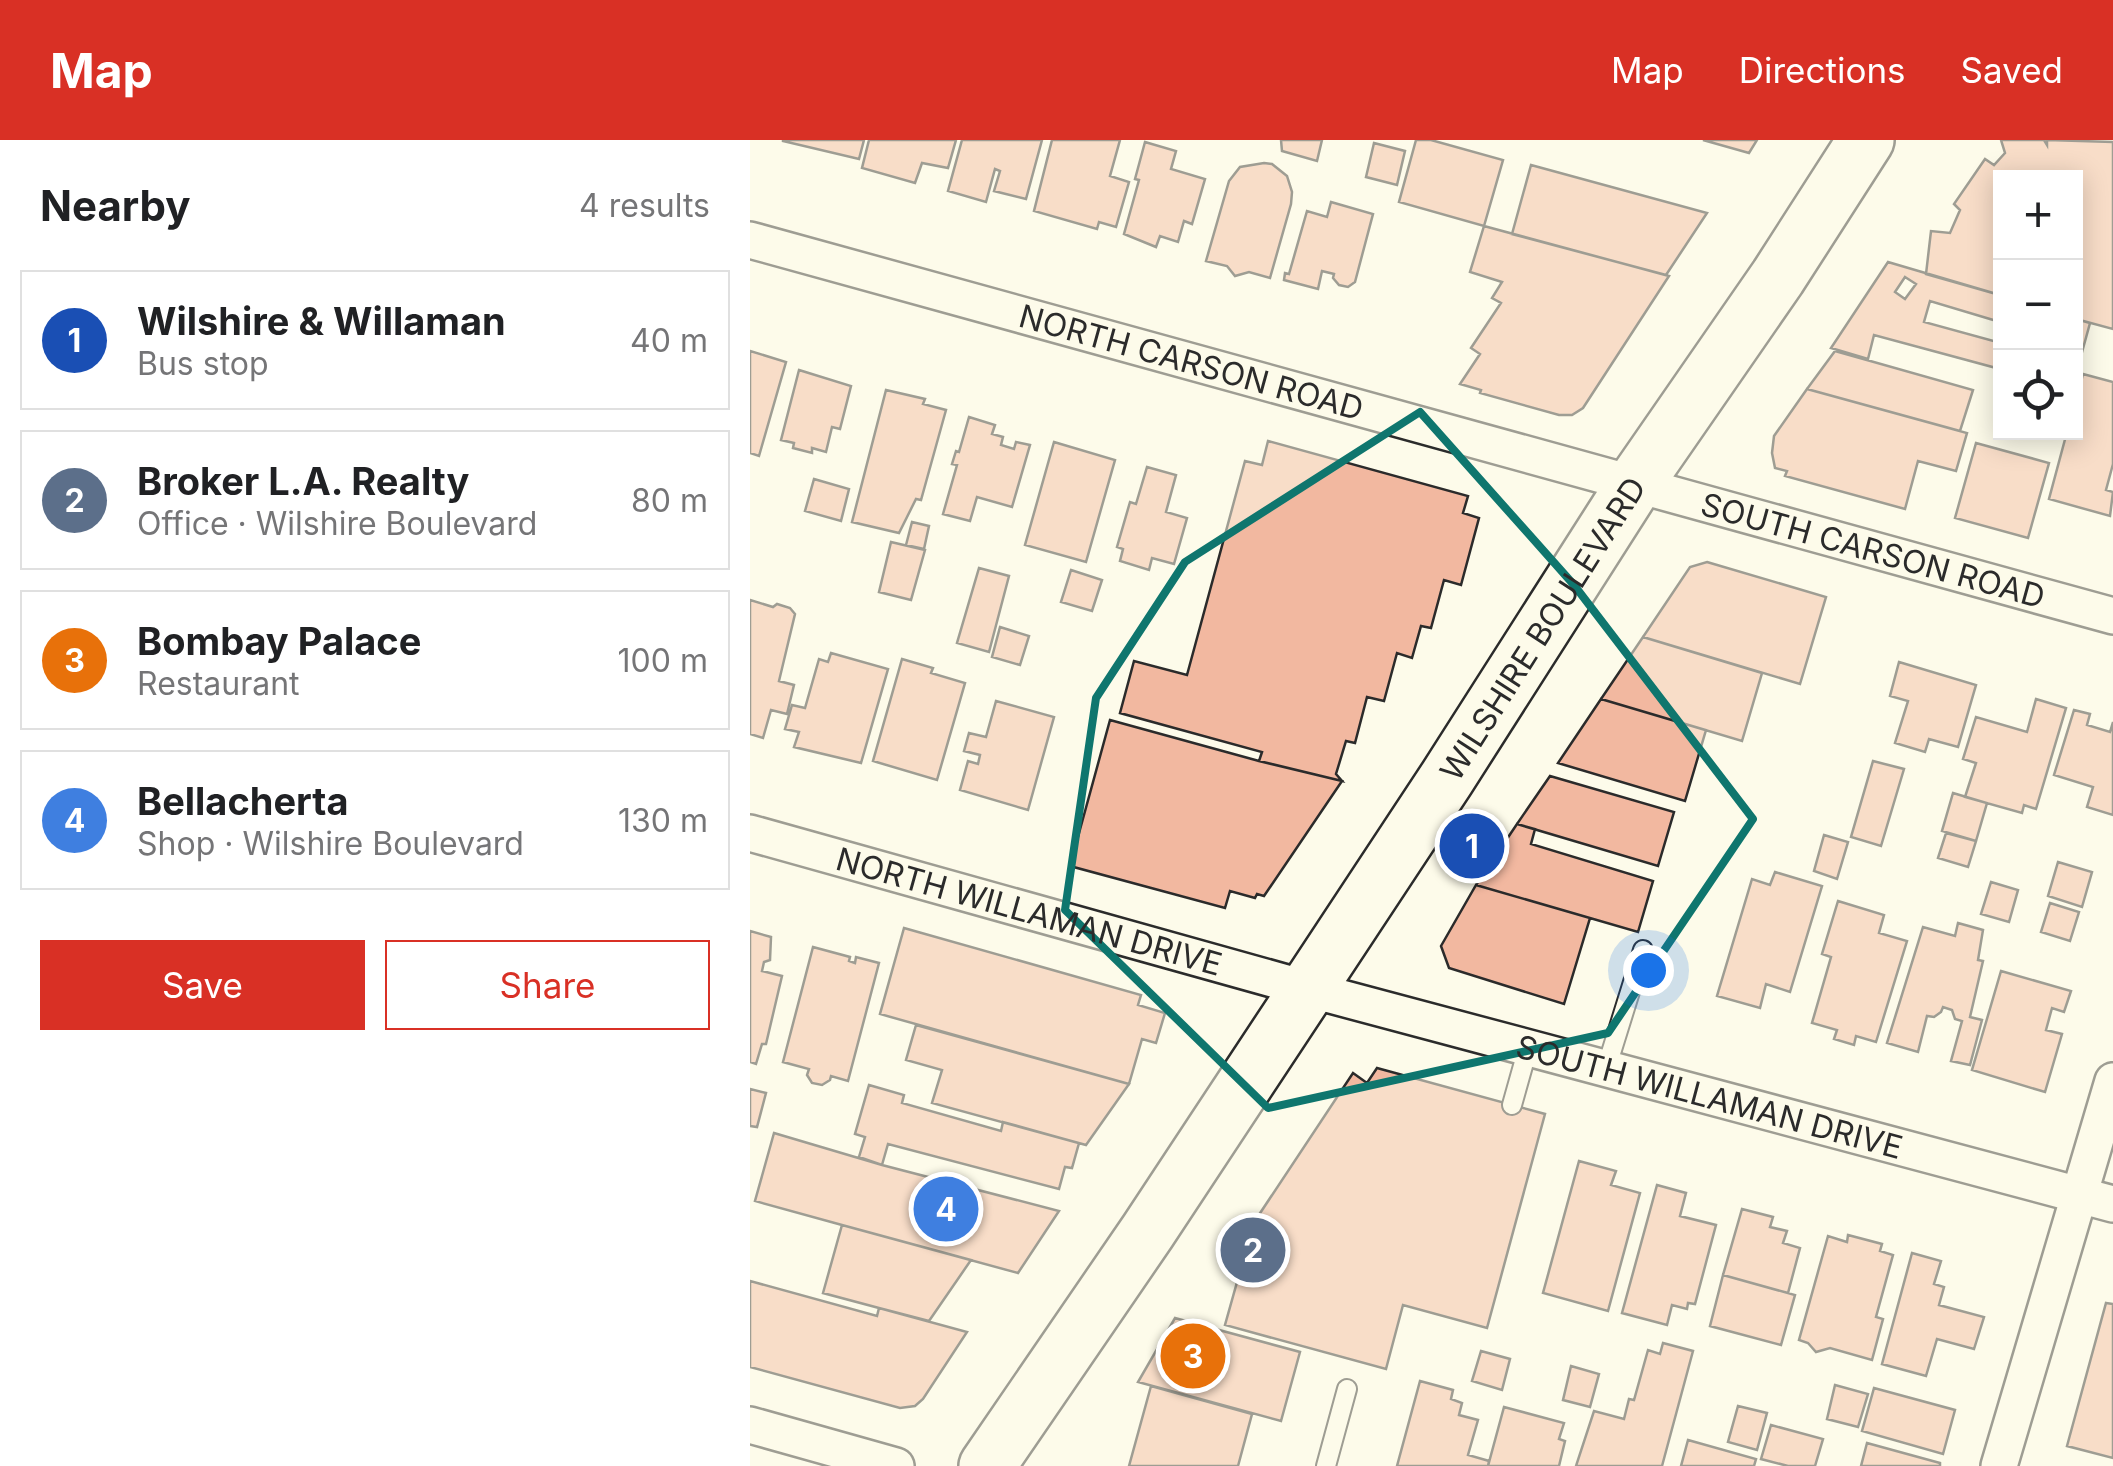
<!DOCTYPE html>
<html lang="en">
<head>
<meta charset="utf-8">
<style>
  :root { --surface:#fff; --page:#f6f6f6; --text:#202124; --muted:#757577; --line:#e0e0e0; --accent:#d93025 }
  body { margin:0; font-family:Inter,sans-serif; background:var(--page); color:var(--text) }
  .controls { position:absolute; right:30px; top:30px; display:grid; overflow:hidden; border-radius:0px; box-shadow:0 5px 25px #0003 }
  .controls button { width:90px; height:90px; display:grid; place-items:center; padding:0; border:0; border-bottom:2px solid var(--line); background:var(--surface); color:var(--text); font:50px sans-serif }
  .you { position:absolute; left:898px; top:830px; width:35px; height:35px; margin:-25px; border:8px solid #fff; border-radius:50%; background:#1a73e8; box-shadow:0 0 0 15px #1a73e833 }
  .badge { display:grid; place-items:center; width:65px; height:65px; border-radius:50%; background:var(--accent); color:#fff; font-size:32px; font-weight:700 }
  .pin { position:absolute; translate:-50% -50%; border:5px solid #fff; box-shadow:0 2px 10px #0006 }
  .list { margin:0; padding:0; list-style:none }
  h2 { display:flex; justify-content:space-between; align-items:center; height:130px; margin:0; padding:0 40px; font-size:42px }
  h2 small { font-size:32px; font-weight:400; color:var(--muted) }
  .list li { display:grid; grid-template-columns:65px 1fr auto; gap:30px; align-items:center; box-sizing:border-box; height:140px; margin:0 20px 20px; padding:0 20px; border:2px solid var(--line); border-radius:0px }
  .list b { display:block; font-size:38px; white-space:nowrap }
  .list p { margin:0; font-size:32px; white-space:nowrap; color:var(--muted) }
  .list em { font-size:32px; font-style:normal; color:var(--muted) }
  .actions { display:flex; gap:20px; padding:30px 40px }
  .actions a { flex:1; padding:22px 0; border:2px solid var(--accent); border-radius:0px; text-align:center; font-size:35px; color:var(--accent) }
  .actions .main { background:var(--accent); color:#fff }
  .icon { flex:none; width:55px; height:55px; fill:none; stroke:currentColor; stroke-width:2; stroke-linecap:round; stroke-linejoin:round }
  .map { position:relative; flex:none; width:1363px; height:1326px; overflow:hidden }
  header { display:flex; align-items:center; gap:60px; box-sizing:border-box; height:140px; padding:0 50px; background:var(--accent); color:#fff }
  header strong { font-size:48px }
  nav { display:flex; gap:55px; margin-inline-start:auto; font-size:35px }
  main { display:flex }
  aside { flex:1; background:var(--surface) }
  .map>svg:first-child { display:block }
  .building { fill:#f2b8a0; stroke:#2b2b2b; stroke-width:2.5; fill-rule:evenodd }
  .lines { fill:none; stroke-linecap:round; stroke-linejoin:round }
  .lane-casing { stroke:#2b2b2b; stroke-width:22 }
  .street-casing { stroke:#2b2b2b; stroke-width:40 }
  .primary-casing { stroke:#2b2b2b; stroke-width:60 }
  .lane { stroke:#fdfbea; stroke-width:18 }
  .street { stroke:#fdfbea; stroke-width:35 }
  .primary { stroke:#fdfbea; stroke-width:55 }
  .marked { fill:none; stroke:#0f766e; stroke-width:8; stroke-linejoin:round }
  .labels { text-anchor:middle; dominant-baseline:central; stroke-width:8; stroke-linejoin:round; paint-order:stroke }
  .street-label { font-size:32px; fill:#2b2b2b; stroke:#fdfbea }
</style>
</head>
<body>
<header>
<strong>Map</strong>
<nav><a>Map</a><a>Directions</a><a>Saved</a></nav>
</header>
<main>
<aside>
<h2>Nearby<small>4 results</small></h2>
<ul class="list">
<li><span class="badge" style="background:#1a4fb4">1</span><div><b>Wilshire &amp; Willaman</b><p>Bus stop</p></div><em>40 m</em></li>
<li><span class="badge" style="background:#5c6f8a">2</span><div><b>Broker L.A. Realty</b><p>Office · Wilshire Boulevard</p></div><em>80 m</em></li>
<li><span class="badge" style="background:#e8710a">3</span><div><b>Bombay Palace</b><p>Restaurant</p></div><em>100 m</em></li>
<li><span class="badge" style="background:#3f7fe0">4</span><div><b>Bellacherta</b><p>Shop · Wilshire Boulevard</p></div><em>130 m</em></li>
</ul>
<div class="actions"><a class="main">Save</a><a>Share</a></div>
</aside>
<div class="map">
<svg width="1363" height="1326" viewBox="0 0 1363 1326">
  <rect width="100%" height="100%" fill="#fdfbea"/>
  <!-- building -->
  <path class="building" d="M114 0 109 19 33 1V0Z
    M119 0H206L198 28 172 23 165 43 112 28Z
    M212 0H292L276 59 244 51 250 31 245 29 236 62 198 51Z
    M302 0H370L360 36 379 42 366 87 349 82 347 89 284 71Z
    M531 0H572L567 21 532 11Z
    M666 0H681L753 20 734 86 649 62Z
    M953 0H1007L999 13Z
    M1251 0H1294L1297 5V0L1363 2V189L1326 179V38H1250V155L1176 134 1181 91 1200 93 1210 70 1204 64 1235 19 1244 25 1255 13Z
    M395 2 426 11 421 29 455 39 442 84 434 81 428 102 410 96 406 107 374 94 389 40 385 39Z
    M624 3 655 11 647 45 616 37Z
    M514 23 522 24 537 36 542 52 541 64 520 138 499 132 485 136 477 126 456 121 479 41 490 27Z
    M781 25 957 73 916 135 762 94Z
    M581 62 623 74 605 142 598 147 589 145 583 138 584 134 572 131 568 149 534 140 535 133 539 134 557 71 577 77Z
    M734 86 919 136 833 268 822 275H809L730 253 731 250 710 244 730 214 721 208 751 163 742 158 752 142 720 132Z
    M1138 122 1250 155V182L1180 161 1174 182 1247 202 1250 192V229L1124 195 1118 219 1081 208ZM1155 137 1166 144 1155 159 1145 152Z
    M1326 179 1340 183 1326 234Z
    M0 211 36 222 9 316 0 313Z
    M1085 211 1223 250 1210 291 1057 249Z
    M49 230 101 246 90 289 82 287 76 312 62 308V313L43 308 44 303 31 300Z
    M1333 234 1363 242V324L1356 350 1363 352 1360 376 1299 359 1317 292H1326V262Z
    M1057 249 1217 293 1206 331 1168 321 1155 369 1035 336 1037 331 1025 328 1022 313 1024 296Z
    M136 250 175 259 173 264 196 270 171 360 166 359 149 393 102 382Z
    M219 277 245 285 242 294 253 297 251 305 264 309 266 302 280 305 262 367 227 357 220 381 193 374 207 325 202 324 206 311 209 312Z
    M518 301 718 356 713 373 729 378 711 445 694 440 681 488 671 486 662 518 647 513 634 561 617 557 605 603 596 601 586 634 592 641 509 621 512 612 370 573 384 521 437 535 495 321 512 325Z
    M304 302 365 320 336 422 275 405Z
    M1226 303 1299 323 1278 398 1205 378Z
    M397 327 426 335 416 372 437 378 424 424 402 418 399 430 370 421 373 409 367 407 380 362 386 364Z
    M64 339 99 349 91 381 55 371Z
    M162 382 179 386 174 409 156 405Z
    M141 402 175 410 161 460 129 452Z
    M957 422 1076 457 1050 544 893 497 940 427Z
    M229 428 259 436 239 512 207 503Z
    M321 430 352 440 342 471 311 462Z
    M0 460 23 467 27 464 40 468 45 474 29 541 44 545 37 574 21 570 13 598 0 594Z
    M250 487 279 496 270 525 242 517Z
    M893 497 1012 533 992 601 851 559Z
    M81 513 138 529 111 623 44 607 49 592 35 589 42 565 55 568 69 519 78 522Z
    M152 519 183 528 181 533 215 543 187 640 123 621Z
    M1149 522 1226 545 1208 607 1179 599 1175 612 1145 603 1158 561 1140 556Z
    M851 559 956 590 935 661 808 623Z
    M1286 559 1316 568 1286 669 1274 665 1272 673 1215 657 1226 623 1213 619 1226 577 1277 592Z
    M246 561 304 577 278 670 210 650 218 621 228 624 230 615 214 611 219 593 236 597Z
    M1324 570 1340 574 1337 585 1360 592 1363 582V675L1337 667 1343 647 1304 635Z
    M360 580 509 621 592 641 514 756 507 754 505 758 480 751 475 768 320 726Z
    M1123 621 1154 629 1131 706 1101 697Z
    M800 636 924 672 908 726 767 684Z
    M1203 653 1237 663 1226 701 1192 691Z
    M767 684 785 689 781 704 903 741 888 792 726 745Z
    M1196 693 1226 701 1218 727 1188 718Z
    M1074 695 1098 702 1087 739 1064 731Z
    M1308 722 1342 732 1332 767 1298 756Z
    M1025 732 1072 746 1040 852 1016 844 1010 868 967 856 1002 739 1020 745Z
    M1241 742 1268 750 1259 782 1231 774Z
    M726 745 840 778 814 864 699 828 691 806Z
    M1088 761 1134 775 1129 793 1157 801 1126 902 1106 896 1104 905 1084 899 1087 890 1062 883 1081 817 1072 814Z
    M1300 763 1329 772 1320 801 1291 792Z
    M1208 783 1233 790 1228 820 1233 821 1220 877 1232 880 1220 925 1201 921 1212 881 1205 879 1202 870 1193 867 1191 872 1184 877 1177 876 1168 912 1137 903 1173 787 1205 796Z
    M154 788 391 855 388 865 415 873 406 903 392 899 379 944 130 874Z
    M0 791 21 797 20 820 14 822 12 831 32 836 16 904H12L6 924 0 922Z
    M63 807 100 817 99 821 105 823 106 817 129 823 98 941 81 936 80 940 72 945 62 943 57 935 59 929 33 922Z
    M1251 831 1321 851 1314 872 1302 868 1296 890 1312 894 1295 952 1222 930Z
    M166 885 379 944 336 1005 182 963 192 930 156 920Z
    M627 928 795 974 737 1188 653 1165 636 1229 475 1185 489 1135 475 1126 603 933 617 943Z
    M119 945 154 955 152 963 251 991 253 982 329 1003 322 1028 315 1027 309 1049 138 1004 132 1025 109 1017 115 997 105 994Z
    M0 949 16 953 7 987 0 986Z
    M24 993 132 1025 309 1071 268 1133 92 1085 5 1061Z
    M829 1021 866 1031 861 1045 890 1053 858 1171 793 1153Z
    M907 1045 936 1053 930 1076 966 1085 945 1164 938 1163 937 1169 922 1165 917 1185 872 1173Z
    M992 1069 1023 1077 1020 1087 1037 1091 1033 1103 1050 1108 1038 1153 973 1135Z
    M92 1085 221 1120 179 1181 129 1168 73 1153Z
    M1098 1095 1132 1104 1130 1111 1143 1115 1126 1177 1133 1179 1122 1220 1080 1208 1066 1212 1058 1203 1049 1200 1078 1096 1097 1102Z
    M1162 1113 1191 1121 1184 1144 1194 1147 1189 1165 1234 1177 1224 1209 1187 1199 1176 1236 1132 1224Z
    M973 1135 1045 1155 1031 1205 960 1186Z
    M0 1141 127 1176 129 1168 217 1192 173 1259 165 1266 150 1268 0 1227Z
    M1356 1163 1363 1164V1318L1317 1306Z
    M425 1178 550 1212 531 1281 388 1242Z
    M913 1203 943 1211 912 1326H826L844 1271 874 1279 879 1259 884 1260 898 1210 910 1214Z
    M731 1211 760 1219 752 1250 722 1241Z
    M821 1226 849 1234 840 1267 813 1260Z
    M670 1241 703 1250 701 1259 712 1263 709 1275 728 1280 718 1315 739 1321 738 1326H647Z
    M1085 1245 1118 1254 1108 1287 1077 1279Z
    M401 1246 502 1274 488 1326H379Z
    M1124 1248 1205 1270 1193 1314 1112 1291Z
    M988 1266 1017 1273 1007 1310 978 1302Z
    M754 1267 814 1283 809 1299 815 1301 809 1326H738Z
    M1021 1285 1073 1299 1065 1326H1038L1011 1319Z
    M938 1300 1006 1319 1004 1326H931Z
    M1117 1303 1190 1323V1326H1111Z"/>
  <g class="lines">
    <defs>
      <path id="lane" d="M856 929 893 810
        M762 965 778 908
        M576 1326 597 1249"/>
      <g id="street">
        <path id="s1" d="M0 100 1363 476"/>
        <path id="s2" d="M0 693 558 849 1363 1064"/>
        <path d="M0 1285 146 1326"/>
        <path d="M1249 1326 1363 941"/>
      </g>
      <g id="primary">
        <path id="s3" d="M237 1326 398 1091 697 638 884 345 1028 137 1116 0"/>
      </g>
    </defs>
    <!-- lane casing -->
    <use href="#lane" class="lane-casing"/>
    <!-- street casing -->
    <use href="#street" class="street-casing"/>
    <!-- primary casing -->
    <use href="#primary" class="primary-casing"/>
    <!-- lane -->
    <use href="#lane" class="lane"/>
    <!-- street -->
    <use href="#street" class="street"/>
    <!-- primary -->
    <use href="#primary" class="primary"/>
  </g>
  <!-- marked area -->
  <path d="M0 0H1363V1326H0ZM670 272 824 445 1003 679 858 893 518 968 315 770 346 558 435 422Z" fill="#fdfbea" fill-opacity=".55" fill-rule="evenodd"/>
  <path class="marked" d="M670 272 824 445 1003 679 858 893 518 968 315 770 346 558 435 422Z"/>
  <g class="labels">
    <!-- street labels -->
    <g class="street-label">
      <text stroke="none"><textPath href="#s1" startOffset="458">NORTH CARSON ROAD</textPath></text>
      <text stroke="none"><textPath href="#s1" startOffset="1165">SOUTH CARSON ROAD</textPath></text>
      <text stroke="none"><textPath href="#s3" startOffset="1005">WILSHIRE BOULEVARD</textPath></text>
      <text stroke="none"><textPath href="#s2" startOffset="290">NORTH WILLAMAN DRIVE</textPath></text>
      <text stroke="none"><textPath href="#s2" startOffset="995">SOUTH WILLAMAN DRIVE</textPath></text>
    </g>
  </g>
</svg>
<div class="controls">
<button>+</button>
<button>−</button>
<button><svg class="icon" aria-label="locate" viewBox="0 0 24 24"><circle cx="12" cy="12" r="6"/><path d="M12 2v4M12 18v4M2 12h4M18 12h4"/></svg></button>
</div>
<div class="you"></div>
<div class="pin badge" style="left:722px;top:706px;background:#1a4fb4">1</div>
<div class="pin badge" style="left:503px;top:1110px;background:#5c6f8a">2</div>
<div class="pin badge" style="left:443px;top:1216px;background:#e8710a">3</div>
<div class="pin badge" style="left:196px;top:1069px;background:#3f7fe0">4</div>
</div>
</main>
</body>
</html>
